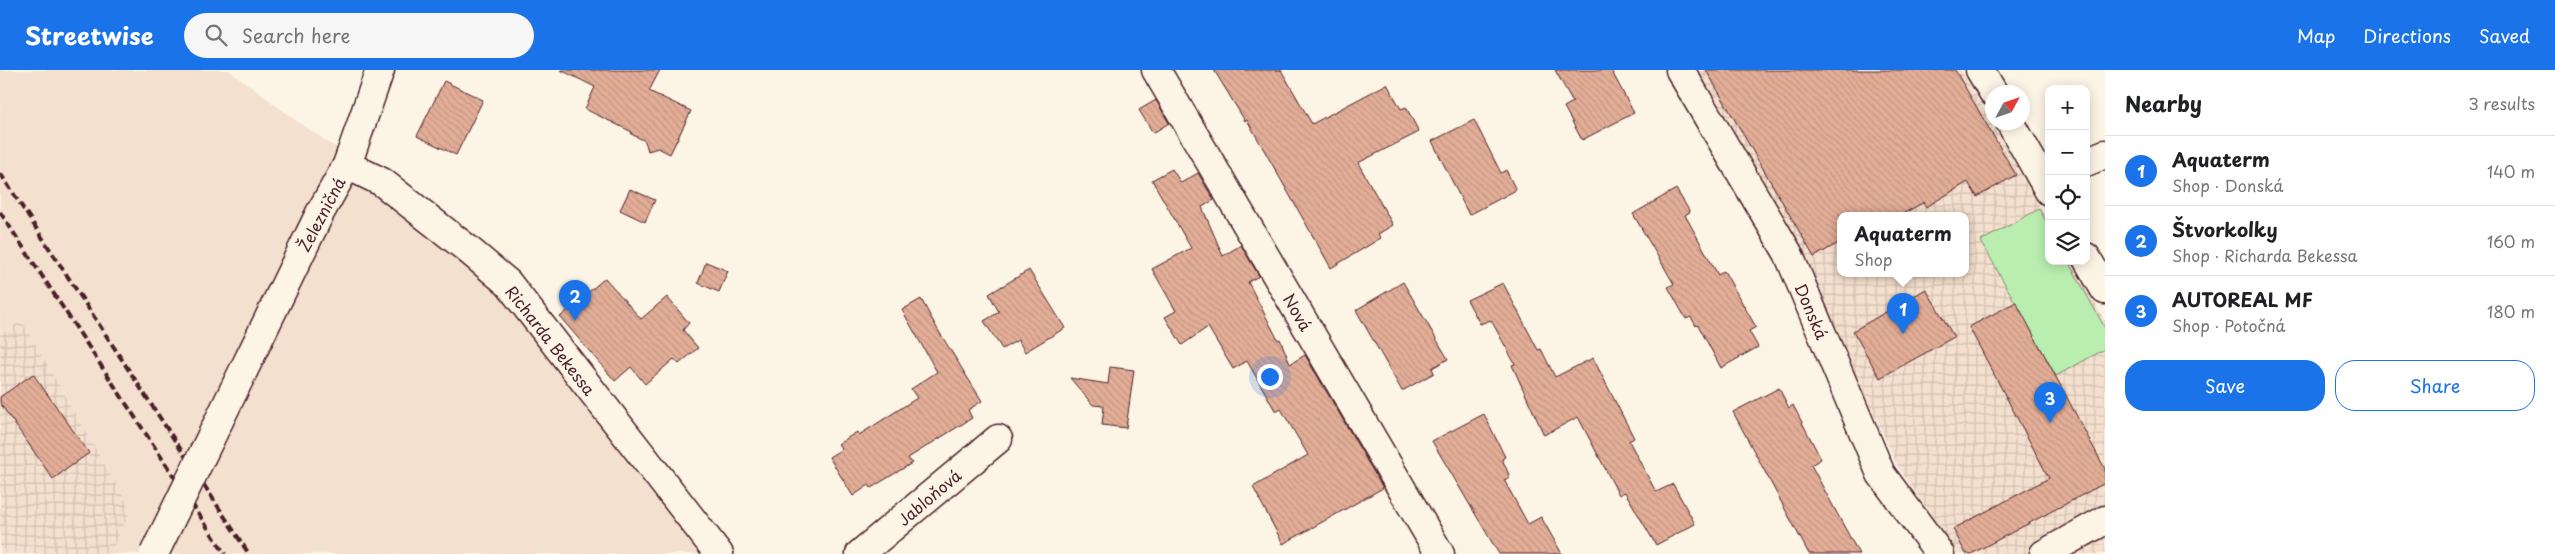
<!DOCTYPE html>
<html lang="en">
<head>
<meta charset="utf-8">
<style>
  :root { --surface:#fff; --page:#f6f6f6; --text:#202124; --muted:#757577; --line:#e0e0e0; --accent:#1a73e8 }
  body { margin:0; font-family:"Playpen Sans",sans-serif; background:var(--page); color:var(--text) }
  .controls { position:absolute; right:15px; top:15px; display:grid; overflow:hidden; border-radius:10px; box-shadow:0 2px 12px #0003 }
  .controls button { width:45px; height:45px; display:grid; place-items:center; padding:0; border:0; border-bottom:1px solid var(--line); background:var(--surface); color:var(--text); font:25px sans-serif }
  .compass { position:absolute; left:1985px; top:15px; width:45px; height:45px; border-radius:50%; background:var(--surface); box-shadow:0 2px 12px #0003; rotate:50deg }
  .you { position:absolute; left:1269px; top:306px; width:18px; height:18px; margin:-12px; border:4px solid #fff; border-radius:50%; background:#1a73e8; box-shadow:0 0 0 8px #1a73e833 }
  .badge { display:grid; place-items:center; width:32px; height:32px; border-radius:50%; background:var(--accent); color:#fff; font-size:16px; font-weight:700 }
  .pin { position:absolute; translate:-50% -41px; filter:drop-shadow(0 1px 2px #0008) }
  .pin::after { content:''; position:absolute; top:26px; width:18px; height:15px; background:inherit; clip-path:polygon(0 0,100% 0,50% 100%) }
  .popup { position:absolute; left:1837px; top:142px; width:132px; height:65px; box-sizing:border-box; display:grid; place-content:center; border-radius:10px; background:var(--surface); filter:drop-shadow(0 1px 4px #0005); font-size:16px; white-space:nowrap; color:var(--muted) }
  .popup b { font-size:19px; color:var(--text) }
  .popup::after { content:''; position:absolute; left:50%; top:100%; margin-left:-10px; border:10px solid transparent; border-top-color:var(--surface) }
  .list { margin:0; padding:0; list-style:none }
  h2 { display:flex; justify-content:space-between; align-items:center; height:65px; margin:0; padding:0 20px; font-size:21px }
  h2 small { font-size:16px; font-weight:400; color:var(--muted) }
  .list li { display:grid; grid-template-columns:32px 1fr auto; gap:15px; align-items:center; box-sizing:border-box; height:70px; padding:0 20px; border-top:1px solid var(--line) }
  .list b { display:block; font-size:19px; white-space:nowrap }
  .list p { margin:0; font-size:16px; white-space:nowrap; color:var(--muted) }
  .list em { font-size:16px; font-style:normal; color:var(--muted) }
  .actions { display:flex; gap:10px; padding:15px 20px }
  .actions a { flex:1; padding:11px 0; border:1px solid var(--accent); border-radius:20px; text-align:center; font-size:18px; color:var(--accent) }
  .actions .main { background:var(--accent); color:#fff }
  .icon { flex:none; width:28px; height:28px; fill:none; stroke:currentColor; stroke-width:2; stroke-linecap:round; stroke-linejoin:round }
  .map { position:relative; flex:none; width:2105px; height:484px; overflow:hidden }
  header { display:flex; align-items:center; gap:30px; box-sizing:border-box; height:70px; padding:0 25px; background:var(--accent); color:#fff }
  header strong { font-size:24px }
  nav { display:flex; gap:28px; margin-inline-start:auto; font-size:18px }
  .search { width:350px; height:45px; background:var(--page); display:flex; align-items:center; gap:12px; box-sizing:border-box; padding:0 18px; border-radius:28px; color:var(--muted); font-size:19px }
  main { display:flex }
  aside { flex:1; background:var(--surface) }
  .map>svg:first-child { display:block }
  .built { fill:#f4e0ce }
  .industrial { fill:url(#industrial-grid); fill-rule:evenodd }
  .grass { fill:#b9eeb0; stroke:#82866e }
  .building { fill:url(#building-back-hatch); stroke:#4a1f2b }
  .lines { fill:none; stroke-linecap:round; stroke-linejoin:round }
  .street-casing { stroke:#4a1f2b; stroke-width:31 }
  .secondary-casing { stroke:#4a1f2b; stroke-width:31 }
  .street { stroke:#fcf5e5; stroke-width:28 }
  .secondary { stroke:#fcf5e5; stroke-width:28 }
  .rail { stroke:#4a1f2b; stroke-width:4; stroke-dasharray:8 4; stroke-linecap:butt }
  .secondary-bridge-casing { stroke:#4a1f2b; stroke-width:31; stroke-linecap:butt }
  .secondary-bridge { stroke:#fcf5e5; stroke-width:28 }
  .labels { text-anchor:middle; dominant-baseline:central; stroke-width:4; stroke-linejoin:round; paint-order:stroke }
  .street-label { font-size:16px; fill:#4a1f2b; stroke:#fcf5e5 }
</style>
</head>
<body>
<header>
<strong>Streetwise</strong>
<div class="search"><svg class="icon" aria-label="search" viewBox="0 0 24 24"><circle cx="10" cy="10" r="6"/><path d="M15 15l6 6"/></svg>Search here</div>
<nav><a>Map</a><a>Directions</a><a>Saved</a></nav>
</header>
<main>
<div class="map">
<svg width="2105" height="484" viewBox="0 0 2105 484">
  <defs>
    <pattern id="industrial-grid" width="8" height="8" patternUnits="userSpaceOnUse" patternTransform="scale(1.25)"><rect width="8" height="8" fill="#f4e0ce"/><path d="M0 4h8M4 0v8" fill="none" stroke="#d3c0b1"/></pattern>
    <pattern id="building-back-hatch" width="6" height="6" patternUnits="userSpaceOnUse" patternTransform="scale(1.25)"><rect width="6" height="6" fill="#e3ae97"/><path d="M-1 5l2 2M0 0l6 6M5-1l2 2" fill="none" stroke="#c49582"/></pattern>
  </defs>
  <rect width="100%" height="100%" fill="#fcf5e5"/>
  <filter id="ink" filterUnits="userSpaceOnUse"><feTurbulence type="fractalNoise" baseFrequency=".02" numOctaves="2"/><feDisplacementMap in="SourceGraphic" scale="10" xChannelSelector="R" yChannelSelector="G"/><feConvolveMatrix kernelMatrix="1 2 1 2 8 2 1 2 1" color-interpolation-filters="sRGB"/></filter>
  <g filter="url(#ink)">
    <!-- built -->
    <path class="built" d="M0 0H229L298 52 491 183 733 484H110L131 440 22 251 0 265Z"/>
    <!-- industrial -->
    <path class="industrial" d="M1690 0H1961L2049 153V191H2071L2105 251V484H1958L1898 397 1811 206ZM1840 145H1966V203H1840Z
      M22 251 131 440 110 484H0V265Z"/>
    <!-- grass -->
    <path class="grass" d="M2039 139 2049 156V191H2068L2105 258V279L2056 306 1981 171Z"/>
    <!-- building -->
    <path class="building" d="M561 0H660L649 21 691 41 670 84 658 78 648 81 645 71 631 64 632 62 585 39 595 17Z
      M1214 0H1281L1312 54 1387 14 1401 39 1406 37 1419 62 1358 93 1393 155 1378 164 1381 168 1331 198 1247 50 1245 51Z
      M1555 0H1611L1634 43 1582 70 1564 37 1573 32Z
      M1706 0H1955L2016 105 1977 127 1968 112 1926 137 1924 132 1901 145H1840V172L1814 187Z
      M444 11 483 30 456 85 417 66Z
      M1156 30 1169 53 1153 63 1139 40Z
      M1474 50 1501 103 1506 100 1516 120 1469 145 1432 71Z
      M1172 99 1181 113 1198 103 1214 130 1202 137 1223 186 1241 175 1259 206 1248 212 1278 270 1280 269 1290 294 1305 285 1383 418 1283 474 1253 417 1308 385 1281 339 1276 342 1247 291 1233 299 1208 257 1182 275 1165 247 1176 241 1152 199 1191 178 1152 110Z
      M630 119 655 130 645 152 620 140Z
      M1676 119 1690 142 1685 145 1718 205 1724 201 1756 257 1749 261 1758 277 1721 298 1698 255 1696 256 1691 247 1686 249 1668 217 1674 214 1633 144Z
      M706 192 728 201 719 222 698 213Z
      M1029 200 1065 258 1025 282 1018 270 1002 279 984 251 999 242 989 224Z
      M605 208 641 249 667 227 689 253 683 260 698 278 679 294 674 289 645 314 631 297 615 311 560 247Z
      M1403 212 1448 289 1432 298 1434 303 1402 321 1356 240Z
      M1503 213 1538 280 1541 279 1555 307 1593 288 1634 368 1629 371 1656 422 1673 414 1695 454 1656 475 1625 422 1619 425 1578 347 1544 365 1512 295 1515 294 1491 250 1480 254 1467 230Z
      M1926 219 1954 267 1880 308 1853 261Z
      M921 229 938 260 982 331 968 340 972 348 908 388 912 393 871 418 869 415 853 426 829 387 842 379 838 374 857 362 859 365 917 328 911 319 937 302 902 240Z
      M2016 232 2105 399V413L1971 484H1966L1953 459 2049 408 1969 257Z
      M1110 297 1134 300 1126 358 1102 355 1104 336 1093 335 1070 308 1108 314Z
      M33 304 89 383 53 409 0 333V327Z
      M1779 318 1789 338 1793 335 1821 389 1811 395 1859 484H1809L1733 342Z
      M1484 344 1505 387 1502 389 1510 407 1504 410 1528 454 1541 447 1562 484H1499L1432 371Z"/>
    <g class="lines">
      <defs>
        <path id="street" d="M1156 0 1440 484
          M1680 0 1788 183 1881 404 1940 484
          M1980 0 1993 22
          M2010 52 2049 121
          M2086 92 2105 84
          M347 95 382 112 465 177 508 213 719 484
          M2086 187 2105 220
          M860 484 998 369
          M2044 484 2105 450"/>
        <path id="secondary" d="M251 285 320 143 347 95 380 0"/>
      </defs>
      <!-- street casing -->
      <use href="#street" class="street-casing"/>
      <!-- secondary casing -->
      <use href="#secondary" class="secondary-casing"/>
      <!-- street -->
      <use href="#street" class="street"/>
      <!-- secondary -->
      <use href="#secondary" class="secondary"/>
      <!-- rail -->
      <path class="rail" d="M0 103 249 484
        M0 142 225 484"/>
      <defs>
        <path id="secondary-bridge" d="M154 484 251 285"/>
      </defs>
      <!-- secondary-bridge casing -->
      <use href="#secondary-bridge" class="secondary-bridge-casing"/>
      <!-- secondary-bridge -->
      <use href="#secondary-bridge" class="secondary-bridge"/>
    </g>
  </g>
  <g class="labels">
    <!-- street labels -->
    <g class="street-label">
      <text transform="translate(321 144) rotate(-62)">Železničná</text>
      <text transform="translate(1812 241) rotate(67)">Donská</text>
      <text transform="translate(1298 242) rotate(60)">Nová</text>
      <text transform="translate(551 270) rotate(52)">Richarda Bekessa</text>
      <text transform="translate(929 427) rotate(-40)">Jabloňová</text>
    </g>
  </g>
</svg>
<div class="controls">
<button>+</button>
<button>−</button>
<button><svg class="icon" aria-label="locate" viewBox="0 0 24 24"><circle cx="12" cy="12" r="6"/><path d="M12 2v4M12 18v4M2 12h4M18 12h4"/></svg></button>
<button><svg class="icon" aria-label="layers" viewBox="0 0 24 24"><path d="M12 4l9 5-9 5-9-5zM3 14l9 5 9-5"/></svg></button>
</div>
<svg class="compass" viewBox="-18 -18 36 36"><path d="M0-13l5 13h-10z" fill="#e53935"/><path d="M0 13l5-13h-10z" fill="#757577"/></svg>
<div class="you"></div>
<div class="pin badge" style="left:1903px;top:264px">1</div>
<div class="popup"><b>Aquaterm</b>Shop</div>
<div class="pin badge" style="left:575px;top:251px">2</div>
<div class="pin badge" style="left:2050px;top:353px">3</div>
</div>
<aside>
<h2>Nearby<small>3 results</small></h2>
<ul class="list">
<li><span class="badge">1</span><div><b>Aquaterm</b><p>Shop · Donská</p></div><em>140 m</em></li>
<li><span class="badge">2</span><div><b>Štvorkolky</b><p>Shop · Richarda Bekessa</p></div><em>160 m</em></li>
<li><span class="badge">3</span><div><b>AUTOREAL MF</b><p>Shop · Potočná</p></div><em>180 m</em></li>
</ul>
<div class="actions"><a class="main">Save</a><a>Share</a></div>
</aside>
</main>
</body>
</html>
